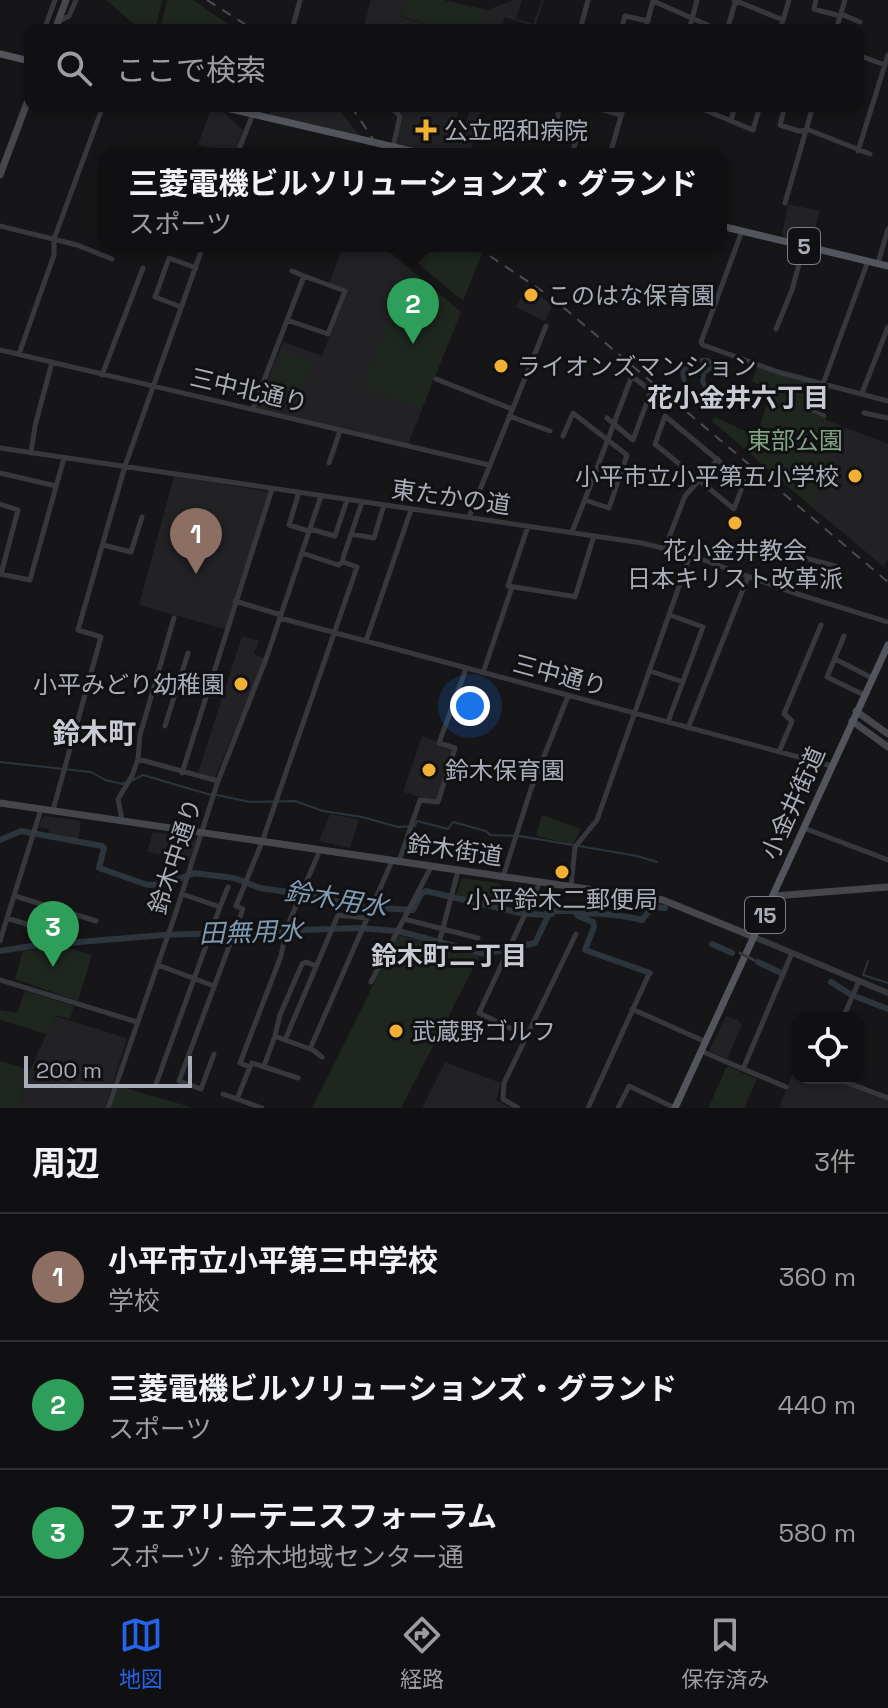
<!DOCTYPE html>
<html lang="ja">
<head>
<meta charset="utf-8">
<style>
  :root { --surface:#101012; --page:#19191b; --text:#f1f3f6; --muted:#9c9d9f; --line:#303032; --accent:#2563eb }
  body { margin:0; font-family:"Space Grotesk","Noto Sans JP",sans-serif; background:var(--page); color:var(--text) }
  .controls { position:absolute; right:24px; bottom:24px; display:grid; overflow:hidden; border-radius:16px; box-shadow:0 2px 6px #0004 }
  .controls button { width:72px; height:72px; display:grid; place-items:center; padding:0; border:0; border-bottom:2px solid var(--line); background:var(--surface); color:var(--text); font:40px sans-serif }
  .scale { position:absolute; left:24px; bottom:20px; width:168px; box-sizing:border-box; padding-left:8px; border:4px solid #a8adb8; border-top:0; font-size:22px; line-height:28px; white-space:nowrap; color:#a8adb8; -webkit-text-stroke:6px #111113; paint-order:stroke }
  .you { position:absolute; left:470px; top:706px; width:28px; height:28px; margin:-20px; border:6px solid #fff; border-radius:50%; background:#1a73e8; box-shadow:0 0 0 12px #1a73e833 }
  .badge { display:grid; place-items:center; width:52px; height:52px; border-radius:50%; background:var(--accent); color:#fff; font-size:26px; font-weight:700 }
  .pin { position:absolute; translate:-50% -66px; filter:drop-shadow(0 2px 4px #0008) }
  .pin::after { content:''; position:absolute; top:42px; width:28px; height:24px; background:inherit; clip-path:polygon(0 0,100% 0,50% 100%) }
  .popup { position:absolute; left:99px; top:148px; width:628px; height:104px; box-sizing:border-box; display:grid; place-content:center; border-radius:16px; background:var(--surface); filter:drop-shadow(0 2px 6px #0005); font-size:26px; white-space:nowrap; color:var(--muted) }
  .popup b { font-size:30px; color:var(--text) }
  .popup::after { content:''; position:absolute; left:50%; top:100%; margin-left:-16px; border:16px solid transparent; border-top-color:var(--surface) }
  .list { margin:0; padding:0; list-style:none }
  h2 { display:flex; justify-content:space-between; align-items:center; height:104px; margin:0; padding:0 32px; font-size:34px }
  h2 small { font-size:26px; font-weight:400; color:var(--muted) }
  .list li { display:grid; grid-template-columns:52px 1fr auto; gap:24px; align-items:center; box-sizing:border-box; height:128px; padding:0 32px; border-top:2px solid var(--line) }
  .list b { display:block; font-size:30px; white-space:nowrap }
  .list p { margin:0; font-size:26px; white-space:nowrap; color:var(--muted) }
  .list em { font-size:26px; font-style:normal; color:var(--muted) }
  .icon { flex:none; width:44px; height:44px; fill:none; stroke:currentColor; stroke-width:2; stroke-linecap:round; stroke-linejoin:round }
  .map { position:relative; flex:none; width:888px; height:1108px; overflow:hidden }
  .search { position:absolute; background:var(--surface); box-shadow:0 2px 6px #0004; left:24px; right:24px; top:24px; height:88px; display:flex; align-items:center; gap:20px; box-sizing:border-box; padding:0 28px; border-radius:16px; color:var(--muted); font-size:30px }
  .sheet { height:488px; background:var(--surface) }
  nav { display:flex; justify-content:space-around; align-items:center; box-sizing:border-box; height:112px; border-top:2px solid var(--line); background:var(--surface); font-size:22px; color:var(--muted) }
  nav a { display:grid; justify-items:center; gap:4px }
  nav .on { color:var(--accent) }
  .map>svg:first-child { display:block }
  .built { fill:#222225 }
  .green { fill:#1e261f }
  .water { fill:#2c353c; fill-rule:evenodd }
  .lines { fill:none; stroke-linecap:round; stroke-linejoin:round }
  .stream { stroke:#2c353c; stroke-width:2 }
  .canal { stroke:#2c353c; stroke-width:6 }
  .pedestrian { stroke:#37383d; stroke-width:3 }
  .minor { stroke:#37383d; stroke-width:5 }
  .tertiary { stroke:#37383d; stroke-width:6 }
  .secondary { stroke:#45474d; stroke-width:7 }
  .primary { stroke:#53555c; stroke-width:7 }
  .rail { stroke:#4a4c52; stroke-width:2; stroke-dasharray:10 8; stroke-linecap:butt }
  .pedestrian-bridge { stroke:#37383d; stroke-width:3 }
  .poi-dot { fill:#f2b134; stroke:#111113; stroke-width:3 }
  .labels { text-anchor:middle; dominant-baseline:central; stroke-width:6; stroke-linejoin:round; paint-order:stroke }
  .shield { fill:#111113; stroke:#7b7e86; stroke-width:2 }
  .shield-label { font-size:22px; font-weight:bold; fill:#a8adb8 }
  .poi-label { font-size:24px; fill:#a8adb8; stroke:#111113; text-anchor:start }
  .street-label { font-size:24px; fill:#a8adb8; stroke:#111113 }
  .park-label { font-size:24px; fill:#7fa381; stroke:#111113 }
  .neighbourhood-label { font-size:26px; font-weight:bold; fill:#c9ccd4; stroke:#111113 }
  .water-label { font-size:26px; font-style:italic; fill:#7f9bb3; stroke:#111113 }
  .quarter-label { font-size:28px; font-weight:bold; fill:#c9ccd4; stroke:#111113 }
</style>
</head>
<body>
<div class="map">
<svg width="888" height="1108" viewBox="0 0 888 1108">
  <rect width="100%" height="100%" fill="#161618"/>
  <!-- built -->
  <path class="built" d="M371 0H405L401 17 448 30H363Z
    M444 0 487 10 513 0H522L516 18 533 24 542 0H544L535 27 505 17 501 30H477L482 11Z
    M271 106H336L360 136 269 114Z
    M399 106H460L453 131 463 134 471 106H482L470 154H438L396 144 403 116Z
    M211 109 222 111 243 130 236 152 198 145Z
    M788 204 819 211 812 244 784 237 782 234Z
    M343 246H382L461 312 408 444 255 410 283 342 322 356 347 293 328 286Z
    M527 285 552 305 546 320H542L516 307Z
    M839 425 888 444V558L884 567 813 508Z
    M174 476 269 492 228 630 139 605Z
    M242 636 259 641 254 654 265 658 215 778 197 776Z
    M422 736 455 748 438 802 403 792Z
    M330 814 359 820 350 848 319 841Z
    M46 816 81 821 78 840 48 835 49 829 39 827 42 818Z
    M153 832 194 838 197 840 189 860 147 852Z
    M55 1016 127 1038 105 1108H18L30 1070Z
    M726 1016 735 1020 736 1018 742 1025 727 1059 709 1051Z
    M445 1062 501 1083 496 1100 511 1108H422Z
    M797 1063 798 1078H838L888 1097V1108H779Z"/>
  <!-- green -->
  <path class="green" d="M106 0H162L155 30H141Z
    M167 0H193L228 24 227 30H160Z
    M405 0H444L483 11 477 30H448L401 16Z
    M397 246H467L482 254 463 301Z
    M409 268 461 312 422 409 363 386Z
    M282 352 312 362 298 400 268 389Z
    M758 364 831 385 824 405 826 420 839 425 813 508 712 421 715 417 756 436 772 389 752 382Z
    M542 815 581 829 573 844 536 836Z
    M462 878 499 883 501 885 492 904 456 895Z
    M398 935 480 955 401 1108H312Z
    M62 946 92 955 78 1001 15 979 23 951Z
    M25 991 74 1006 70 1019 55 1015 47 1034 0 1020V1010L17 1013Z
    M0 1061 30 1070 18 1108H0Z
    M727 1066 757 1079 744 1108H708Z
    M118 1086 194 1108H110Z"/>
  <!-- water -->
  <path class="water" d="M696 358H708L716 363 714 369 706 374 705 381 708 386 727 394 728 402 723 409 712 410C696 398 660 372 696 358ZM700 362 711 365 702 372 700 382 704 389 722 396 719 406 713 405 687 384C684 373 688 363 700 362Z"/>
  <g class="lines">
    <!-- stream -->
    <path class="stream" d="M0 762 91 772 105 780 122 784 127 782
      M133 780 143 775 211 795
      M217 795 250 802 295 801 323 811 362 817 398 827 415 826 417 821 448 829 453 822 486 831 490 835 519 836 573 845
      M579 846 637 856 657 862
      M868 961 863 975 888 983"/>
    <!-- canal -->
    <path class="canal" d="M0 840 21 831 102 846 104 848 99 868 148 885 167 884 194 873 234 878 260 888 316 896 359 907 413 910 421 894 426 891 520 913 544 915 551 911H576L578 916 593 922 594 927 585 950 650 973
      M576 913C598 913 619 914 642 920L652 907 665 908
      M712 944 732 953
      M0 951 32 946 163 935 357 928 398 931 485 954 535 943 549 914H552
      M758 962 781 973
      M831 982 850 994
      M857 997 888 1009"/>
    <!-- pedestrian -->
    <path class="pedestrian" d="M823 384 813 411 825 416"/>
    <!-- minor -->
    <path class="minor" d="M734 0 783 20
      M816 0 814 9 840 16
      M653 1 719 30
      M841 14 860 22
      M57 22 69 16 76 0
      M44 30 55 0
      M292 30 300 0
      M580 30 588 0
      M621 30 625 16 648 21
      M645 30 653 1
      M689 30 697 0
      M727 30 736 0
      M780 30 789 0
      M836 30 845 0
      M858 55 885 65
      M380 106 395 111 400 116 393 147
      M560 106 554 131 577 137 572 154
      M600 106 599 109 621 115
      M695 106 753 130 760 106
      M785 106 780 125 799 131 809 130 870 154
      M731 120 735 106
      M858 151 888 55
      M237 154 253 114
      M610 154 624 106
      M785 203 813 106
      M0 226 77 245 112 259
      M742 231 701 342 703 345 778 372 888 401
      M878 263 888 229
      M292 271 304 276
      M181 307 155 297 169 258 196 268
      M776 329 792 290 804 246
      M0 350 489 465
      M19 354 54 255V239L103 106
      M102 375 143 268
      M436 379 512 409
      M823 384 868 261
      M862 393 888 327
      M253 409 304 276 345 291 328 334 287 320
      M864 413 888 418
      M509 416 550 431
      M665 416 744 482 734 509 655 444Z
      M563 436 573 413 627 455 609 508 585 500
      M0 448 642 543 690 555 791 592 888 622
      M31 453 35 426 52 362
      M329 463 340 431
      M0 473 56 486
      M299 492 289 525 308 531
      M0 504 18 510 1 574
      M469 517 546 326
      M528 526 508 586 571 596 575 597 594 536
      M310 529 335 536 347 500
      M572 532C593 480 612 428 632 376L651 391 633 440 607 418
      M351 534 374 538 384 505
      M103 545 131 552 142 517
      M665 548 685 496 718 459
      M302 553 338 565 343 562
      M801 557 839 567
      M0 574 30 580 64 458
      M235 601 281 615
      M280 618 832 766
      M844 636 827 677 864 695
      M366 641 411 510
      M835 659 872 678
      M650 671 683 682
      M483 673 512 587
      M668 722 703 627 670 615
      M165 726 188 653
      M688 728 748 577
      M779 752 792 721 784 714 821 625
      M138 759 218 781
      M182 773 272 489
      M53 810 101 637 78 630 125 466 203 246
      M122 820 118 799 132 776 138 759 140 735 174 618
      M804 828 888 860
      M399 861 420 800 438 802 455 748 439 743 466 669
      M503 877 531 789 568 696
      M571 886 575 847 597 820 690 555
      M182 894 220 907 228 887
      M15 896 96 921
      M7 918 68 937 75 915
      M404 919 478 938
      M440 939 458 871
      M0 941 41 809
      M158 965 214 986
      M0 980 137 1022
      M371 982 431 867
      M632 1009 706 1042
      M843 1018 859 981
      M275 1036 280 1015 302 964 306 962 316 966
      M527 1036 479 1013 540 882
      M310 1049 392 861
      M701 1051 786 1087
      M214 1054 201 1089 179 1081 243 909 236 906 262 842 357 567 343 562V558L362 502
      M322 1057 313 1050 285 1040 338 915 367 918
      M264 1066 275 1036 285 1040
      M743 1069 792 953
      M298 1078 252 1063 250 1067 240 1063 281 956 287 927 320 850
      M835 1078 888 1098
      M156 1084 220 907
      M223 1094 262 1108
      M237 1099 250 1067
      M108 1108 175 915 218 781 266 659 321 496
      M518 1108 503 1099 504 1083 576 934
      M588 1108 648 976
      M618 1108 629 1086 675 1108"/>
    <!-- tertiary -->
    <path class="tertiary" d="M754 937 888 993"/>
    <!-- secondary -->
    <path class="secondary" d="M55 30 66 0
      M0 175 30 95
      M856 711 888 734
      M852 721 888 747
      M0 803 663 900 754 937
      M774 896 888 887"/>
    <!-- primary -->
    <path class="primary" d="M0 54 30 61
      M218 106 424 154
      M721 226 888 266
      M675 1108 888 645"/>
    <!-- rail -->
    <path class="rail" d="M207 0 254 30
      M351 106 383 154
      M475 246 551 297 888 582"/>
    <!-- pedestrian-bridge -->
    <path class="pedestrian-bridge" d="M740 953 754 960"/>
  </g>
  <!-- markers -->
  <g class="poi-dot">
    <path d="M422 118h8v8h8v8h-8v8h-8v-8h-8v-8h8z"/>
    <circle cx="531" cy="295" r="8"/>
    <circle cx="501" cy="366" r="8"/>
    <circle cx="855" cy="476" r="8"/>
    <circle cx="735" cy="523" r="8"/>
    <circle cx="241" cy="684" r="8"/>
    <circle cx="429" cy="770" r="8"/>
    <circle cx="562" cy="872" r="8"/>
    <circle cx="396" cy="1031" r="8"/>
  </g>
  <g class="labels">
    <!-- shield labels -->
    <g class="shield">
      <rect x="788" y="228" width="32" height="36" rx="6"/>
      <rect x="745" y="897" width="40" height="36" rx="6"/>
    </g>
    <g class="shield-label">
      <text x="804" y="246">5</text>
      <text x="765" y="915">15</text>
    </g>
    <!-- poi labels -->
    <g class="poi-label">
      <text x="444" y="130">公立昭和病院</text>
      <text x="547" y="295">このはな保育園</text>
      <text x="517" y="366">ライオンズマンション</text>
      <text x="839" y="476" text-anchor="end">小平市立小平第五小学校</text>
      <text x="735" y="550" text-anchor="middle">花小金井教会<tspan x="735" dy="28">日本キリスト改革派</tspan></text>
      <text x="225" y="684" text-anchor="end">小平みどり幼稚園</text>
      <text x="445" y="770">鈴木保育園</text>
      <text x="562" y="899" text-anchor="middle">小平鈴木二郵便局</text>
      <text x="412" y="1031">武蔵野ゴルフ</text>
    </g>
    <!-- street labels -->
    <g class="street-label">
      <text transform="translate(249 390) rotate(13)">三中北通り</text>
      <text transform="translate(451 497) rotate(8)">東たかの道</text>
      <text transform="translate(560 675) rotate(15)">三中通り</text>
      <text transform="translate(793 803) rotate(-66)">小金井街道</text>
      <text transform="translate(455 850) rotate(8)">鈴木街道</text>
      <text transform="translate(175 856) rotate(-72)">鈴木中通り</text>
    </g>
    <!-- park labels -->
    <g class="park-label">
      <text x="795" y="440">東部公園</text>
    </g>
    <!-- neighbourhood labels -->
    <g class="neighbourhood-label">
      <text x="738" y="398">花小金井六丁目</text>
      <text x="449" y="956">鈴木町二丁目</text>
    </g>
    <!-- water labels -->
    <g class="water-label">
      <text transform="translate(336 899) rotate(9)">鈴木用水</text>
      <text transform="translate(251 932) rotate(-2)">田無用水</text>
    </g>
    <!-- quarter labels -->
    <g class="quarter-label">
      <text x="94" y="733">鈴木町</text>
    </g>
  </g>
</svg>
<div class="controls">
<button><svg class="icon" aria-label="locate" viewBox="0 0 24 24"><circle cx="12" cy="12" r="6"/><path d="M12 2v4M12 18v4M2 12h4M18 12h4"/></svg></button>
</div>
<div class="scale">200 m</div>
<div class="you"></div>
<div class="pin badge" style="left:196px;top:574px;background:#8d6e63">1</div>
<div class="pin badge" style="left:413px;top:344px;background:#2e9e5b">2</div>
<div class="popup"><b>三菱電機ビルソリューションズ・グランド</b>スポーツ</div>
<div class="pin badge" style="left:53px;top:967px;background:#2e9e5b">3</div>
<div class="search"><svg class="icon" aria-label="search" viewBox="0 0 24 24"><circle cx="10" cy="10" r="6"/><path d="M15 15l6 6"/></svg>ここで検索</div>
</div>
<section class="sheet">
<h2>周辺<small>3件</small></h2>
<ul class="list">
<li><span class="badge" style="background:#8d6e63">1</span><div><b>小平市立小平第三中学校</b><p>学校</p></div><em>360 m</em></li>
<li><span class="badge" style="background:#2e9e5b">2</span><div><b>三菱電機ビルソリューションズ・グランド</b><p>スポーツ</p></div><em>440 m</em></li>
<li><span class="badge" style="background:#2e9e5b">3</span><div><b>フェアリーテニスフォーラム</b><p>スポーツ · 鈴木地域センター通</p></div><em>580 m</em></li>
</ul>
</section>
<nav>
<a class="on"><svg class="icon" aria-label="map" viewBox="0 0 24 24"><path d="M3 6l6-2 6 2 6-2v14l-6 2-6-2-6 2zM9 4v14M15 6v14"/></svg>地図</a>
<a><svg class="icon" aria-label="directions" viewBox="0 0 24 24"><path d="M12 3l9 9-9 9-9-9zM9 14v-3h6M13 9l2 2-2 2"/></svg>経路</a>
<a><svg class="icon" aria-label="saved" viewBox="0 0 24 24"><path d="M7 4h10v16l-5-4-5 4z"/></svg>保存済み</a>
</nav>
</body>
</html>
